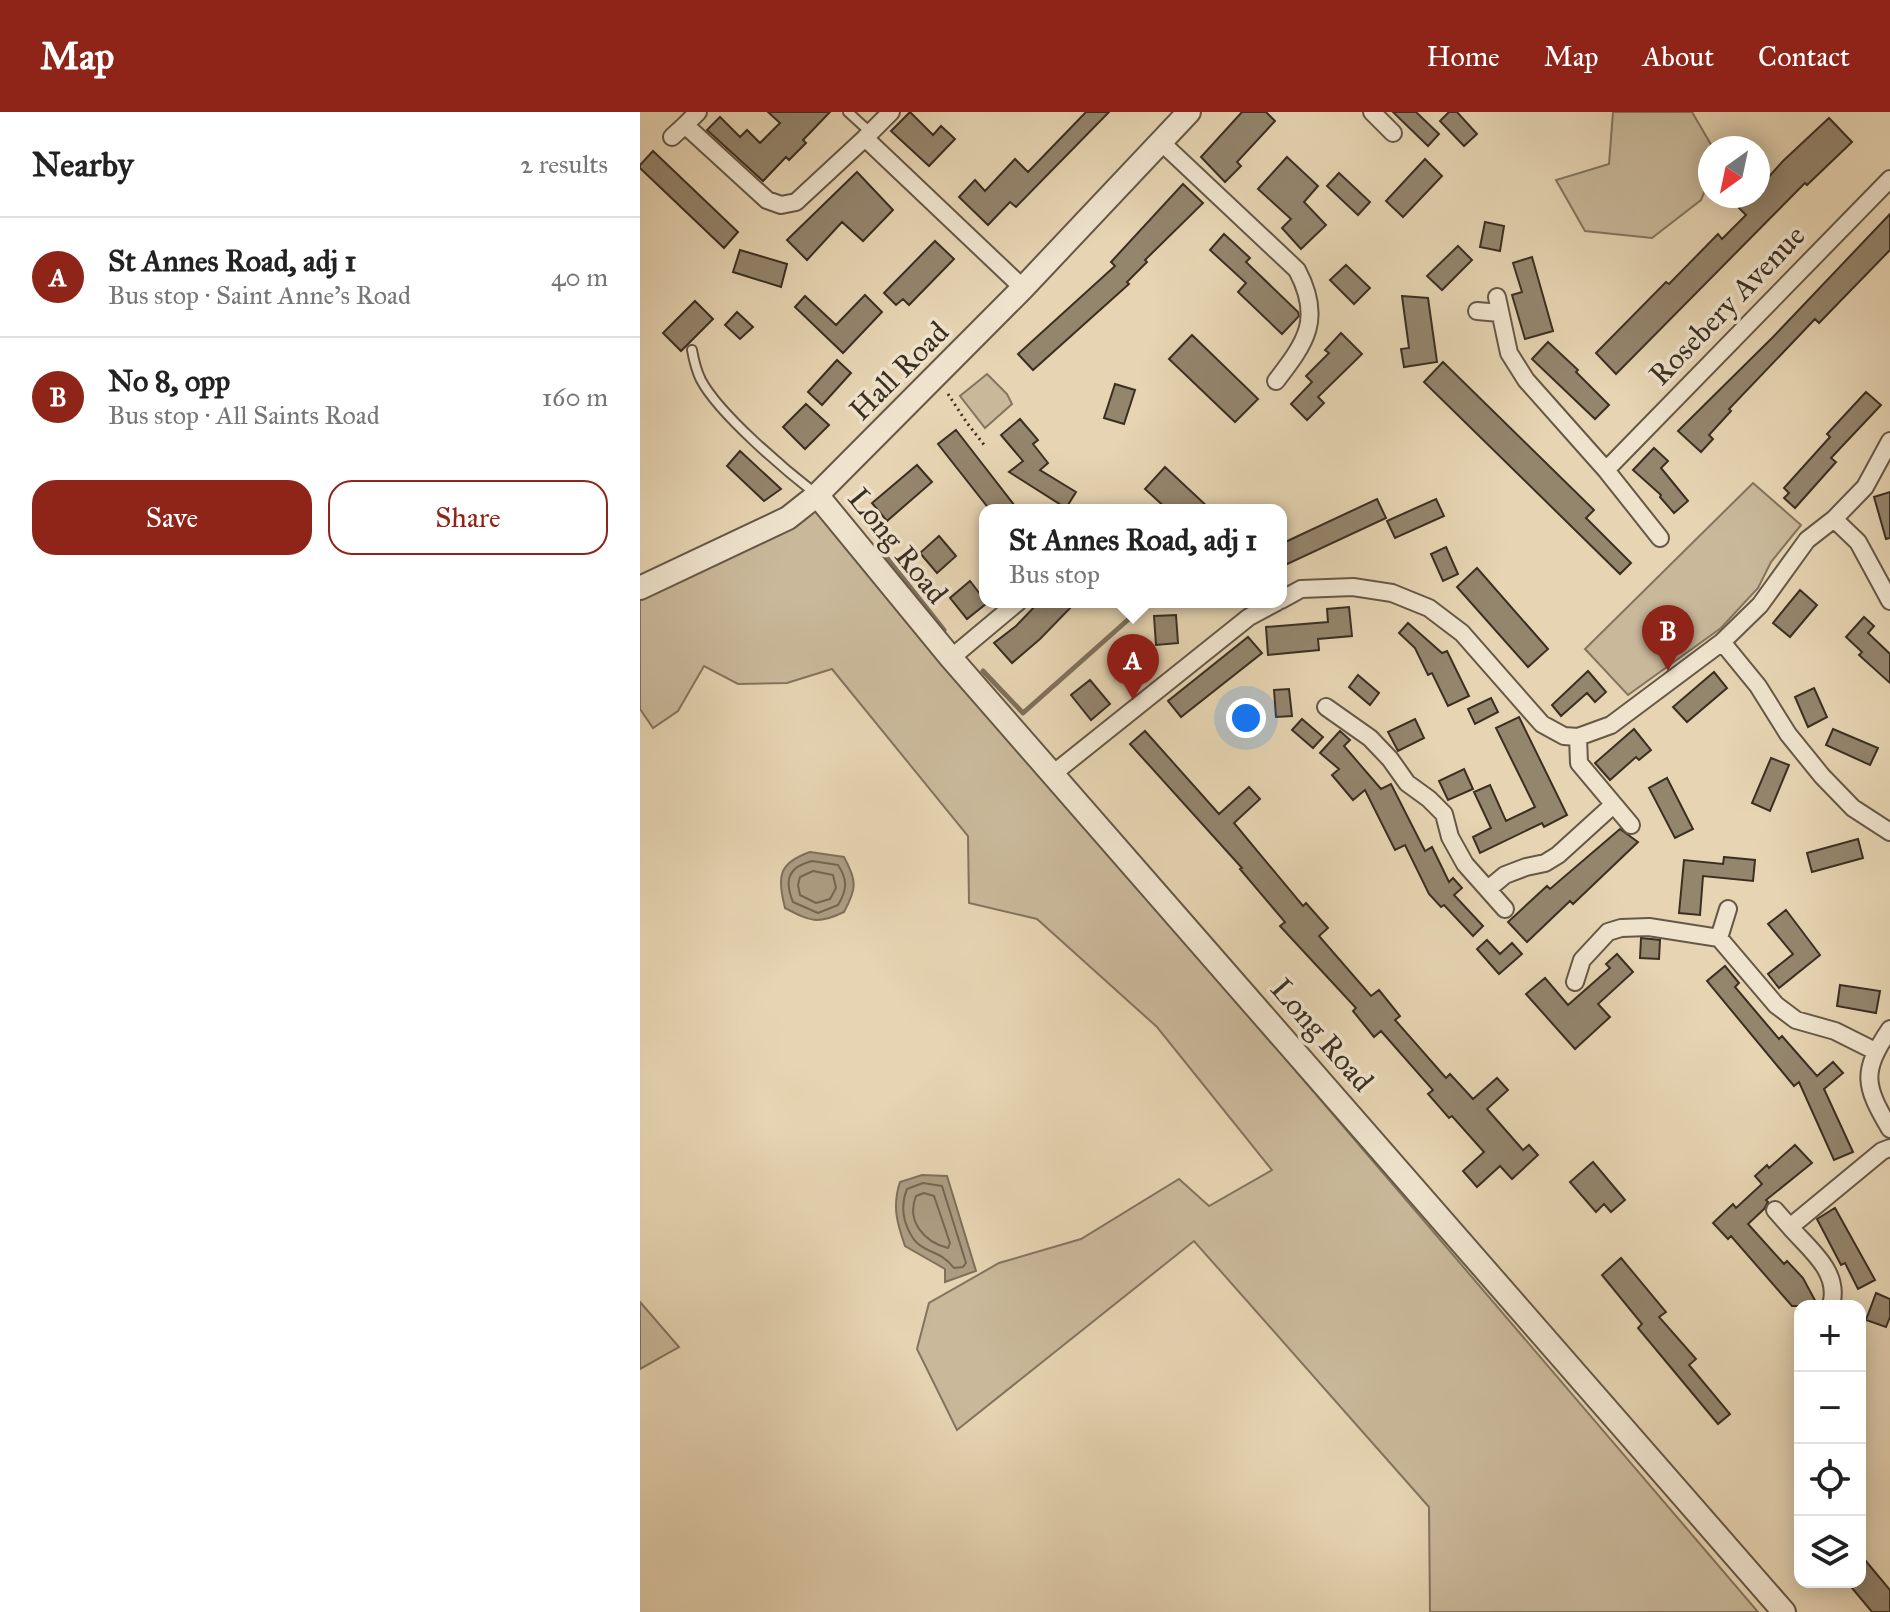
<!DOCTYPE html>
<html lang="en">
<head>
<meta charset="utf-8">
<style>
  :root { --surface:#fff; --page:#f6f6f6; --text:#222; --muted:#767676; --line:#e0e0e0; --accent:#8f2418 }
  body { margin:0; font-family:"IM FELL Great Primer",serif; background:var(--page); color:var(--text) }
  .controls { position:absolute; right:24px; bottom:24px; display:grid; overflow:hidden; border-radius:16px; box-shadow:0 4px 20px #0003 }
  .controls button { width:72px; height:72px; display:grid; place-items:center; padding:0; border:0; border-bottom:2px solid var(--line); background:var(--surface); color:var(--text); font:40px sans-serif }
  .compass { position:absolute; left:1058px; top:24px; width:72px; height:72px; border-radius:50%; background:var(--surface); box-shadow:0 4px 20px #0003; rotate:213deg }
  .you { position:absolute; left:606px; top:606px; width:28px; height:28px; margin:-20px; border:6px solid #fff; border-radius:50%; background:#1a73e8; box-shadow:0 0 0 12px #1a73e833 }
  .badge { display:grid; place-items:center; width:52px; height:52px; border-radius:50%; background:var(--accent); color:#fff; font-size:26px; font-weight:700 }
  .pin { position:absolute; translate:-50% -66px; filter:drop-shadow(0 2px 4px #0008) }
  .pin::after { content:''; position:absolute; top:42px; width:28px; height:24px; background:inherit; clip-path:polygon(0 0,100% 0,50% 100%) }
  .popup { position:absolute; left:339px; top:392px; width:308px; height:104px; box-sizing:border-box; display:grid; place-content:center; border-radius:16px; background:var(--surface); filter:drop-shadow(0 2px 6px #0005); font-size:26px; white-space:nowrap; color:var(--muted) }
  .popup b { font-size:30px; color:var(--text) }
  .popup::after { content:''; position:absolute; left:50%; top:100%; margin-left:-16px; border:16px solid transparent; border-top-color:var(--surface) }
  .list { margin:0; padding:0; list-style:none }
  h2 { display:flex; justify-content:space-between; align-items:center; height:104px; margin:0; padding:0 32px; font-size:34px }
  h2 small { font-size:26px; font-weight:400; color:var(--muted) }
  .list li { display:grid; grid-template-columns:52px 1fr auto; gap:24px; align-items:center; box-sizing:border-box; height:120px; padding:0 32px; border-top:2px solid var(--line) }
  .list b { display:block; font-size:30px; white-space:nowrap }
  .list p { margin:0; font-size:26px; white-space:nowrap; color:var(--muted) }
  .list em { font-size:26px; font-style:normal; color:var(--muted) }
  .actions { display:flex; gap:16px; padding:24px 32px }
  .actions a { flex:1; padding:18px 0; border:2px solid var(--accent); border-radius:24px; text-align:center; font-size:28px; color:var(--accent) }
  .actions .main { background:var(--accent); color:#fff }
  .icon { flex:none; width:44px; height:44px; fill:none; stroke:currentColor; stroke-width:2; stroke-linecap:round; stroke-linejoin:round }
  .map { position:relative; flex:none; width:1250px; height:1500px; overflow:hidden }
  header { display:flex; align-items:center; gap:48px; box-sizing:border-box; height:112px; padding:0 40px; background:var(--accent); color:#fff }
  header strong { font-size:38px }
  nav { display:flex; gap:44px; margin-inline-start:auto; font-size:28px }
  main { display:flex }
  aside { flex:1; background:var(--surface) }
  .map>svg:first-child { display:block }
  .green { fill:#c9b89a; stroke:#82745e; stroke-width:2 }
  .water { fill:#ac9c81; stroke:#7f705b; stroke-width:2 }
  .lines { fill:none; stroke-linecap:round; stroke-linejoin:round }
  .shore { stroke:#746652; stroke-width:2 }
  .stream { stroke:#7f705b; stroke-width:5 }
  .building { fill:#94856d; stroke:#3b2f22; stroke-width:2 }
  .service-casing { stroke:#665846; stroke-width:12 }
  .minor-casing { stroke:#665846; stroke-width:20 }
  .tertiary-casing { stroke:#665846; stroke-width:26 }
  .path { stroke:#3b2f22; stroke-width:3; stroke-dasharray:2 4; stroke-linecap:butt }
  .service { stroke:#efe3cd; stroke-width:8 }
  .minor { stroke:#efe3cd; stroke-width:16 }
  .tertiary { stroke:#efe3cd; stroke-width:22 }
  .labels { text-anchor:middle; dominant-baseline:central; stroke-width:7; stroke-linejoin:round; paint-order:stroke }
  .street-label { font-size:30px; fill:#3b2f22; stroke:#efe3cd }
</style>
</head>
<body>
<header>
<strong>Map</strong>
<nav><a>Home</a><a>Map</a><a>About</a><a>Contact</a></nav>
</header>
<main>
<aside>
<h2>Nearby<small>2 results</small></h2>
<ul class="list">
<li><span class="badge">A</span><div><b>St Annes Road, adj 1</b><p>Bus stop · Saint Anne's Road</p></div><em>40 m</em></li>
<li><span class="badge">B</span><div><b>No 8, opp</b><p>Bus stop · All Saints Road</p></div><em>160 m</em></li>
</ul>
<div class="actions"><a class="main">Save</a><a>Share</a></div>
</aside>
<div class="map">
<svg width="1250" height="1500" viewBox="0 0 1250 1500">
  <rect width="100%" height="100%" fill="#e6d4b2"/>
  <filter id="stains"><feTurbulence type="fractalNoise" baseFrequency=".0025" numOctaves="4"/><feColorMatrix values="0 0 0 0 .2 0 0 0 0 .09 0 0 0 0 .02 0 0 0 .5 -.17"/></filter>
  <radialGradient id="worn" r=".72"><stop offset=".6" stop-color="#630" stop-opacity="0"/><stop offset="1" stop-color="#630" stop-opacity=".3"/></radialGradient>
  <!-- green -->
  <path class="green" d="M973 0H1052L1073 36H1070V66L1061 88 1012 126 945 119 916 68 969 52Z
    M347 262 367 282 372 292 345 316 320 284Z
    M1113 371 1161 413 1131 450 1118 476 1081 516 988 583 945 537Z
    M176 397 1118 1500H790L789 1395 554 1129 317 1318 277 1237 289 1191 359 1151 441 1127 539 1067 569 1094 632 1058 517 915 397 807 329 791 328 724 192 557 147 571 98 572 64 554 38 599 13 616 0 597V486Z
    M0 1190 39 1235 0 1257Z"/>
  <!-- water -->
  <path class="water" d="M170 740 204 745C217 769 217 776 204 800 177 813 170 809 145 796 137 765 138 751 170 740Z
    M282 1063 307 1064 336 1159 305 1170V1157L265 1134C257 1111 252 1094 260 1070Z"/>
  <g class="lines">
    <!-- shore -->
    <path class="shore" d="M172 749 198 753C208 768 207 778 198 793L178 801 153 790C144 768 148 755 172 749Z
      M173 759 193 763 196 776 190 787 176 791 160 783 158 773 160 765Z
      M283 1071 302 1074 326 1151 323 1155 314 1156C296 1132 277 1147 265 1109 262 1098 263 1087 267 1077Z
      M284 1081 294 1084 310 1131 308 1136C284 1130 266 1109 276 1084Z"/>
    <!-- stream -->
    <path class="stream" d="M239 436 304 518
      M343 559 383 601 508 490"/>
  </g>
  <!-- building -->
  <path class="building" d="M128 0H190L163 28 166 31 149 48 146 45 123 69 67 18 80 5 100 25 107 18 120 31 140 11Z
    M270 0 293 23 301 14 315 27 289 54 251 19Z
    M446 0H469L376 95 370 90 348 113 319 85 335 68 345 79 375 47 388 60Z
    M602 0H626L635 9 597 50 601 54 585 70 561 45Z
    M753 0H776L799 22 788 34Z
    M809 0H817L837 22 824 34 800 9Z
    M1189 6 1212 30 1167 73 1165 71 976 262 956 241 1026 170 1029 172 1078 122 1082 127 1106 103 1099 96 1111 84H1118V77L1143 49Z
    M13 39 98 120 84 136 0 56V53Z
    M647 45 678 74 664 90 686 113 661 137 642 116 651 107 618 77Z
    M785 47 802 64 763 105 746 89Z
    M217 60 253 98 223 129 202 110 167 148 147 128Z
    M699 61 730 90 718 103 687 74Z
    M543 72 563 91 505 148 507 150 487 170 489 172 393 258 378 242 475 154 471 150Z
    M1250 102V138L1179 211 1175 207 1089 297 1091 299 1069 323 1073 327 1061 340 1038 319 1133 225Z
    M845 110 864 114 860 139 840 135Z
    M584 122 610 146 606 150 658 200 659 204 642 222 598 180 606 171 570 138Z
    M295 129 314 147 269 193 263 187 256 193 244 181Z
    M818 134 832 148 802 178 787 164Z
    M100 138 147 152 141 175 93 160Z
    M892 145 913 219 885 227 872 183 882 180 873 151Z
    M706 153 730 176 714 192 690 168Z
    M225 183 242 200 203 241 155 195 165 184 196 213Z
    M762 184 788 186 797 250 764 255 761 237 769 236Z
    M55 189 73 207 41 239 23 221Z
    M97 200 113 215 100 227 85 213Z
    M701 221 722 242 678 285 684 291 667 308 651 292 672 270 666 264 689 241 685 238Z
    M552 223 618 287 595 310 529 247Z
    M908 230 938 258 936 260 969 293 955 307 892 247Z
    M197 248 211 261 182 293 168 280Z
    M803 250 954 398 946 406 991 451 980 462 784 270Z
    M475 272 495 278 484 312 464 306Z
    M1226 280 1241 293 1191 346 1196 350 1155 396 1144 386 1149 381 1144 376 1190 325 1187 322Z
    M166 292 189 313 165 337 143 315Z
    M380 307 398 328 393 332 408 351 400 358 436 380 426 396 369 360 383 349 361 323Z
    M316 318 378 398H350L298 332Z
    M1014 336 1028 349 1021 356 1048 389 1034 401 1020 385 1021 383 993 358Z
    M100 339 141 377 124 389 87 354Z
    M277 353 292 370 247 409 232 391Z
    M525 355 571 398H528L505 377Z
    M1250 380V426L1246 427 1234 385Z
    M737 387 746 406 641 455V432Z
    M796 387 804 404 755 426 747 409Z
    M299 424 316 444 297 461 280 441Z
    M806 435 818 462 803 469 791 442Z
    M837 456 908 537 888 555 817 475Z
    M330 469 347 491 327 507 310 486Z
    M1160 478 1177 493 1150 525 1133 511Z
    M399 490H436L400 527 372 551 354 531 376 514Z
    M709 495 712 524 678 527 679 538 628 543 626 515 688 510 687 497Z
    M536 503 538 531 516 533 514 504Z
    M1224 505 1234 514 1228 521 1250 542V571L1219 543 1222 540 1206 525Z
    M768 511 802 541 807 539 829 584 808 594 792 561 788 563 775 536 759 521Z
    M608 525 622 541 541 605 528 589Z
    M948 559 966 580 955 590 947 581 921 604 912 593Z
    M1074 560 1087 576 1047 610 1033 595Z
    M718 563 739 581 730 593 709 575Z
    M450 568 470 592 451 608 431 583Z
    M1174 576 1187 605 1168 615 1155 585Z
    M649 577 652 604 636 605 634 578Z
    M851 586 858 600 835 612 828 597Z
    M879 605 927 703 904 715 902 711 840 741 833 725 851 716 834 680 850 673 866 709 895 695 856 616Z
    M662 607 683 625 673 636 652 618Z
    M775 607 784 626 758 639 748 620Z
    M994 617 1011 638 999 648 996 645 970 668 955 651Z
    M1193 617 1238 636 1230 653 1186 633Z
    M505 619 579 702 609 675 620 687 594 711 663 794 666 791 688 816 679 824 731 884 739 878 760 904 755 908 806 966 810 962 833 987 857 966 868 978 847 997 883 1038 889 1033 898 1043 872 1067 860 1054 837 1075 823 1059 844 1040 812 1004 809 1006 788 982 793 978 741 919 734 925 713 899 716 896 640 814 645 810 600 757 602 756 490 632Z
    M700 619 710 628 704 634 741 677 751 672 785 739 792 735 809 770 813 766 822 776 814 783 843 814 833 824 804 793 801 795 789 782 765 733 755 738 725 678 713 688 692 663 699 657 680 641Z
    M1131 646 1149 653 1130 699 1112 691Z
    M824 657 833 677 808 688 799 669Z
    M1027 666 1053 717 1035 726 1009 676Z
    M980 717 998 730 933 792 930 789 887 830 868 810 907 774 910 777Z
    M1218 727 1223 746 1172 760 1167 741Z
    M1084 745 1115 748 1113 769 1063 764 1060 803 1039 801 1044 748 1083 752Z
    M1146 798 1180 843 1139 876 1128 862 1153 842 1128 812Z
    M1001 826 1020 828 1019 847 1000 846Z
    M847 828 860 842 872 831 882 842 859 862 837 837Z
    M977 842 993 860 958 892 970 905 935 937 886 882 905 866 928 893 970 856 966 852Z
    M1085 854 1099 871 1095 875 1139 927 1142 924 1177 964 1193 950 1203 961 1184 977 1213 1040 1194 1048 1159 970 1154 974 1067 869Z
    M1200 873 1240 879 1236 901 1197 894Z
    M1155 1033 1172 1051 1126 1088 1128 1090 1124 1097 1108 1112 1144 1152 1147 1149 1163 1166 1178 1194H1152L1091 1124 1088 1127 1073 1111 1093 1092 1096 1096 1122 1072 1115 1064 1127 1053 1129 1056Z
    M953 1050 985 1088 971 1100 964 1092 956 1100 930 1070Z
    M1195 1096 1235 1168 1218 1177 1205 1151 1201 1153 1177 1107Z
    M981 1146 1026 1200 1019 1205 1056 1247 1049 1253 1090 1302 1078 1312 998 1216 1002 1212 962 1163Z
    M1236 1181 1250 1187V1205L1246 1215 1226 1208Z
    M1220 1442 1250 1478V1500H1232L1207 1470H1220Z"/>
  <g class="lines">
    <defs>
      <path id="service" d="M208 0 230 20
        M52 238C54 249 56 258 61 268 79 302 145 358 176 382"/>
      <path id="minor" d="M58 0 45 13 127 88 141 93 156 90 225 26 383 176
        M732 0 753 21
        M32 25 45 13
        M225 26 251 0
        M521 30 657 158C683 207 666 230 636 269
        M857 185 869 241 886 268 966 358 1020 426
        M837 199 860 201
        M966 358 1250 67
        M1194 407 1218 430 1250 489
        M641 488 661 477 713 475 752 481 789 496 822 521 902 612 924 624 938 625 971 613 1082 530 1120 493 1167 428 1194 407 1225 375 1250 329
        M1082 530 1118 574 1148 622 1182 664 1213 696 1250 720
        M311 546 378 490
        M686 595 730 626 750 647 767 671 789 687 804 702 810 725 825 752 865 797
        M938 625 939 651 991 713
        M414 661 609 505 637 490
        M848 777 865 763 886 755 905 751 918 743 973 693
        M1079 826 1088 797
        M935 870 942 848 968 820 981 816 1009 815 1079 826 1136 893 1156 908 1195 919 1235 939
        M1250 917C1221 960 1224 973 1250 1017
        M1135 1098 1150 1115
        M1192 1189C1198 1158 1169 1137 1150 1115L1242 1039 1250 1036"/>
      <path id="tertiary" d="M177 383 311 546 1144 1500
        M0 476 148 406 177 383 383 176 549 0"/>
    </defs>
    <!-- service casing -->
    <use href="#service" class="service-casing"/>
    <!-- minor casing -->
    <use href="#minor" class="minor-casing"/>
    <!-- tertiary casing -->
    <use href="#tertiary" class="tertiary-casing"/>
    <!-- path -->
    <path class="path" d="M308 282 327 311 345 334"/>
    <!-- service -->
    <use href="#service" class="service"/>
    <!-- minor -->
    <use href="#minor" class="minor"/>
    <!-- tertiary -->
    <use href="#tertiary" class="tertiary"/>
  </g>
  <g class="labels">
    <!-- street labels -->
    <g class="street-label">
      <text transform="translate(1087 193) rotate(-46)">Rosebery Avenue</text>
      <text transform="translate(259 259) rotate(-45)">Hall Road</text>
      <text transform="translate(258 434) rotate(51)">Long Road</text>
      <text transform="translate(682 923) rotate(49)">Long Road</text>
    </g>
  </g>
  <rect width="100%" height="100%" filter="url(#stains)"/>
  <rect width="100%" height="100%" fill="url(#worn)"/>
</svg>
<div class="controls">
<button>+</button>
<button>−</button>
<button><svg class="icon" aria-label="locate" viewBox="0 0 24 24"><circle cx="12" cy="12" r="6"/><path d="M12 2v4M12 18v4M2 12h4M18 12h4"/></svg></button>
<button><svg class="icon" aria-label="layers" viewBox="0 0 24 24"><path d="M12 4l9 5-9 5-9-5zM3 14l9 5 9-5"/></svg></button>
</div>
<svg class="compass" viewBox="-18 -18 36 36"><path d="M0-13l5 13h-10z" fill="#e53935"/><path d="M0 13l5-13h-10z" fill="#767676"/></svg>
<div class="you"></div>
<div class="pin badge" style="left:493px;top:588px">A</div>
<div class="popup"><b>St Annes Road, adj 1</b>Bus stop</div>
<div class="pin badge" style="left:1028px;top:559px">B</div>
</div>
</main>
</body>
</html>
